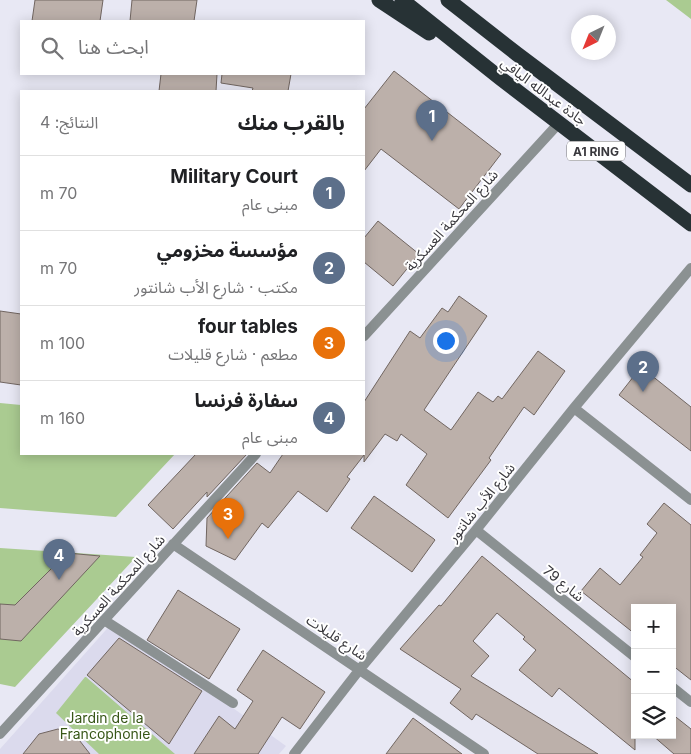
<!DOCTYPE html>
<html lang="ar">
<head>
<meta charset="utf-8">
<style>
  :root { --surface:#fff; --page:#f6f6f6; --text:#202124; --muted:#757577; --line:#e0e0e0; --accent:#1a73e8 }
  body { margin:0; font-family:Inter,"Noto Sans Arabic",sans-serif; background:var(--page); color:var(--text); direction:rtl }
  .controls { position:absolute; right:15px; bottom:15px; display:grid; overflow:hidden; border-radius:0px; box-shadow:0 2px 12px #0003 }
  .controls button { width:45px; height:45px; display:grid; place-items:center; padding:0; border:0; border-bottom:1px solid var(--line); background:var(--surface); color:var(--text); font:25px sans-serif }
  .compass { position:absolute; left:571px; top:15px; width:45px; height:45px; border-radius:50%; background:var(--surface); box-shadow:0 2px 12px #0003; rotate:223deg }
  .you { position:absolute; left:445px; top:340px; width:18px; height:18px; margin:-12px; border:4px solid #fff; border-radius:50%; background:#1a73e8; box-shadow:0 0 0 8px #1a73e833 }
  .badge { display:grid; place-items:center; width:32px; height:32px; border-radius:50%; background:var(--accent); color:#fff; font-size:16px; font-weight:700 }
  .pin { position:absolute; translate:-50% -41px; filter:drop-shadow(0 1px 2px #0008) }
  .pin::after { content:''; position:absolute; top:26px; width:18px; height:15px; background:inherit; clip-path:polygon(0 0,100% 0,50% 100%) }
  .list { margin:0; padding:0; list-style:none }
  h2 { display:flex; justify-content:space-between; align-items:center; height:65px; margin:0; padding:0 20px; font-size:21px }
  h2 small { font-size:16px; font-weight:400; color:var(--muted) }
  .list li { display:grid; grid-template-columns:32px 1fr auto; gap:15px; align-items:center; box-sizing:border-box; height:75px; padding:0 20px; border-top:1px solid var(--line) }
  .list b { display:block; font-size:19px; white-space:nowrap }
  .list p { margin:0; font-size:16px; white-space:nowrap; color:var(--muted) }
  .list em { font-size:16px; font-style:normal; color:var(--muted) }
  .icon { flex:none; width:28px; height:28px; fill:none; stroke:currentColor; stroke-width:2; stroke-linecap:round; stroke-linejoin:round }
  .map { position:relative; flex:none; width:691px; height:754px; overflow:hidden; direction:ltr }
  .search { position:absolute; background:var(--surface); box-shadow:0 2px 12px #0003; left:20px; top:20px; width:345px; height:55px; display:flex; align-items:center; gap:12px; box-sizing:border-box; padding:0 18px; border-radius:0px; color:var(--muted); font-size:19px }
  .panel { position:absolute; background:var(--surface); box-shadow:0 2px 12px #0003; left:20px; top:90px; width:345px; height:365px; border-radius:0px; direction:rtl }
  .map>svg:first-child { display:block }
  .built { fill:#dbdaed }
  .green { fill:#aacb91 }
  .building { fill:#bcb0aa; stroke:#716661 }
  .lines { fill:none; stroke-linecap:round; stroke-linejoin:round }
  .street { stroke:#8b9192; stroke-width:10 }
  .highway { stroke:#273235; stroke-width:15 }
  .labels { text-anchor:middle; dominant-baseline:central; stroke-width:4; stroke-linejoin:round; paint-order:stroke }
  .shield { fill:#fff; stroke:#747477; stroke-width:1 }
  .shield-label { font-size:12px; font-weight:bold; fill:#39383d }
  .street-label { font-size:14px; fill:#39383d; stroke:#fff }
  .park-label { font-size:14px; fill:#375617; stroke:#fff }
</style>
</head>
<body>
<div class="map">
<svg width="691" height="754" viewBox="0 0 691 754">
  <rect width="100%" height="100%" fill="#e8e8f4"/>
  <!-- built -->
  <path class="built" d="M113 622 286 746 279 754H0V749Z"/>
  <!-- green -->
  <path class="green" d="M666 0H691V19Z
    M0 403 21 405V454H175L116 517 0 508Z
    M0 548 136 557 15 687 0 684Z
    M85 677H86L175 754H99L56 713Z"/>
  <!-- building -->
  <path class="building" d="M35 0H103L100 21H32Z
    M132 0H197L194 21H130Z
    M394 71 501 154 459 209 381 149 364 171V109Z
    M161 74H217L216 91H159Z
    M222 74H291L288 91H252L253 88 221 83Z
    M378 221 419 254 393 286 364 262V238Z
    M459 296 487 316 424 410 451 430 478 392 493 402 498 396 502 399 538 351 565 371 534 415 524 407 489 458 491 460 448 518 406 485 427 454 401 434 397 441 385 434 364 462V455L347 477 350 479 327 512 298 491 268 528 262 523 235 560 206 546 207 518 257 463 270 473 283 454H364V402L410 331 420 338 442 308 448 312Z
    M0 311 21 314V385L0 382Z
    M641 367 691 407V451L619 395Z
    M196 454H247L207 497V492L173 529 148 505Z
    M374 496 434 539 435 540 412 572 351 528Z
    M664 503 691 525V680L672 665V608H635V634L581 591 600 568 620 585 643 557 640 555 657 533 647 524Z
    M67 553 100 556 21 641 0 639V604L15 605Z
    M482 556 635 683V750L559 688 552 697 519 670 536 650 523 639 525 637 497 613 473 641 489 656 471 676 598 754H538L476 714 472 720 450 703 461 689 400 649 439 605 441 606Z
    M178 590 240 629 209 679 147 640Z
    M119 638 202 691 169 744 87 675Z
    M263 650 325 692 300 729 282 717 258 754H194L219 716 235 729 253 701 237 690Z
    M672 714 691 729V754H674L652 735H672Z
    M413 718 462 754H386Z
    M58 729 76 736 90 754H23L39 734Z"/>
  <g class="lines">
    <!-- street -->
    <path class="street" d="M364 336 559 123
      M574 408 691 500
      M476 530 635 657
      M173 544 484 754
      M104 620 233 703
      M672 687 691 702
      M0 734 256 454
      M294 754 360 669 476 530 574 408 691 268"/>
    <!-- highway -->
    <path class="highway" d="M379 0 429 33
      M402 0 500 78 691 224
      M448 0 517 54 691 185"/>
  </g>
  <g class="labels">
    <!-- shield labels -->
    <rect class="shield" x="567" y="141.5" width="58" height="19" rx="4"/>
    <g class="shield-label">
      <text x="596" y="151">A1 RING</text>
    </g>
    <!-- street labels -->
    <g class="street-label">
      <text transform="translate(544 91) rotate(37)">جادة عبدالله اليافي</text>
      <text transform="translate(451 220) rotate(-48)">شارع المحكمة العسكرية</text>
      <text transform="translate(481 502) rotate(-51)">شارع الأب شانتور</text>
      <text transform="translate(564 583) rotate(39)">شارع 79</text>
      <text transform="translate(118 585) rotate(-48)">شارع المحكمة العسكرية</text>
      <text transform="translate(337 637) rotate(34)">شارع قليلات</text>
    </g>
    <!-- park labels -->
    <g class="park-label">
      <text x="105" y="717">Jardin de la<tspan x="105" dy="16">Francophonie</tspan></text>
    </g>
  </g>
</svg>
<div class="controls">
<button>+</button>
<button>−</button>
<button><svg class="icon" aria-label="layers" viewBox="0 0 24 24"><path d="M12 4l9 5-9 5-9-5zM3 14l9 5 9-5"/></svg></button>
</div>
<svg class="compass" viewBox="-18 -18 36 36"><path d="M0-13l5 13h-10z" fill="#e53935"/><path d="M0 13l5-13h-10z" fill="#757577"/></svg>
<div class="you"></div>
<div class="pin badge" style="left:432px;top:141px;background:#5c6f8a">1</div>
<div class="pin badge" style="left:643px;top:392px;background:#5c6f8a">2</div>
<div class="pin badge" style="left:228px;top:539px;background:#e8710a">3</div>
<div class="pin badge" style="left:59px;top:580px;background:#5c6f8a">4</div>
<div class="search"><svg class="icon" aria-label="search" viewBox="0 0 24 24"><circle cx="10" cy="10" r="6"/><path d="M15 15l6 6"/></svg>ابحث هنا</div>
<section class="panel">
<h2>بالقرب منك<small>النتائج: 4</small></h2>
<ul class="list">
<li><span class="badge" style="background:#5c6f8a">1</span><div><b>Military Court</b><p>مبنى عام</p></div><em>70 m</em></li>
<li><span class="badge" style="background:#5c6f8a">2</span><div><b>مؤسسة مخزومي</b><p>مكتب · شارع الأب شانتور</p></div><em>70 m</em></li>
<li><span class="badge" style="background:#e8710a">3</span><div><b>four tables</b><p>مطعم · شارع قليلات</p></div><em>100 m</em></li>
<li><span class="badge" style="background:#5c6f8a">4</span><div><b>سفارة فرنسا</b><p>مبنى عام</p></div><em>160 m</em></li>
</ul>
</section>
</div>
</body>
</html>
